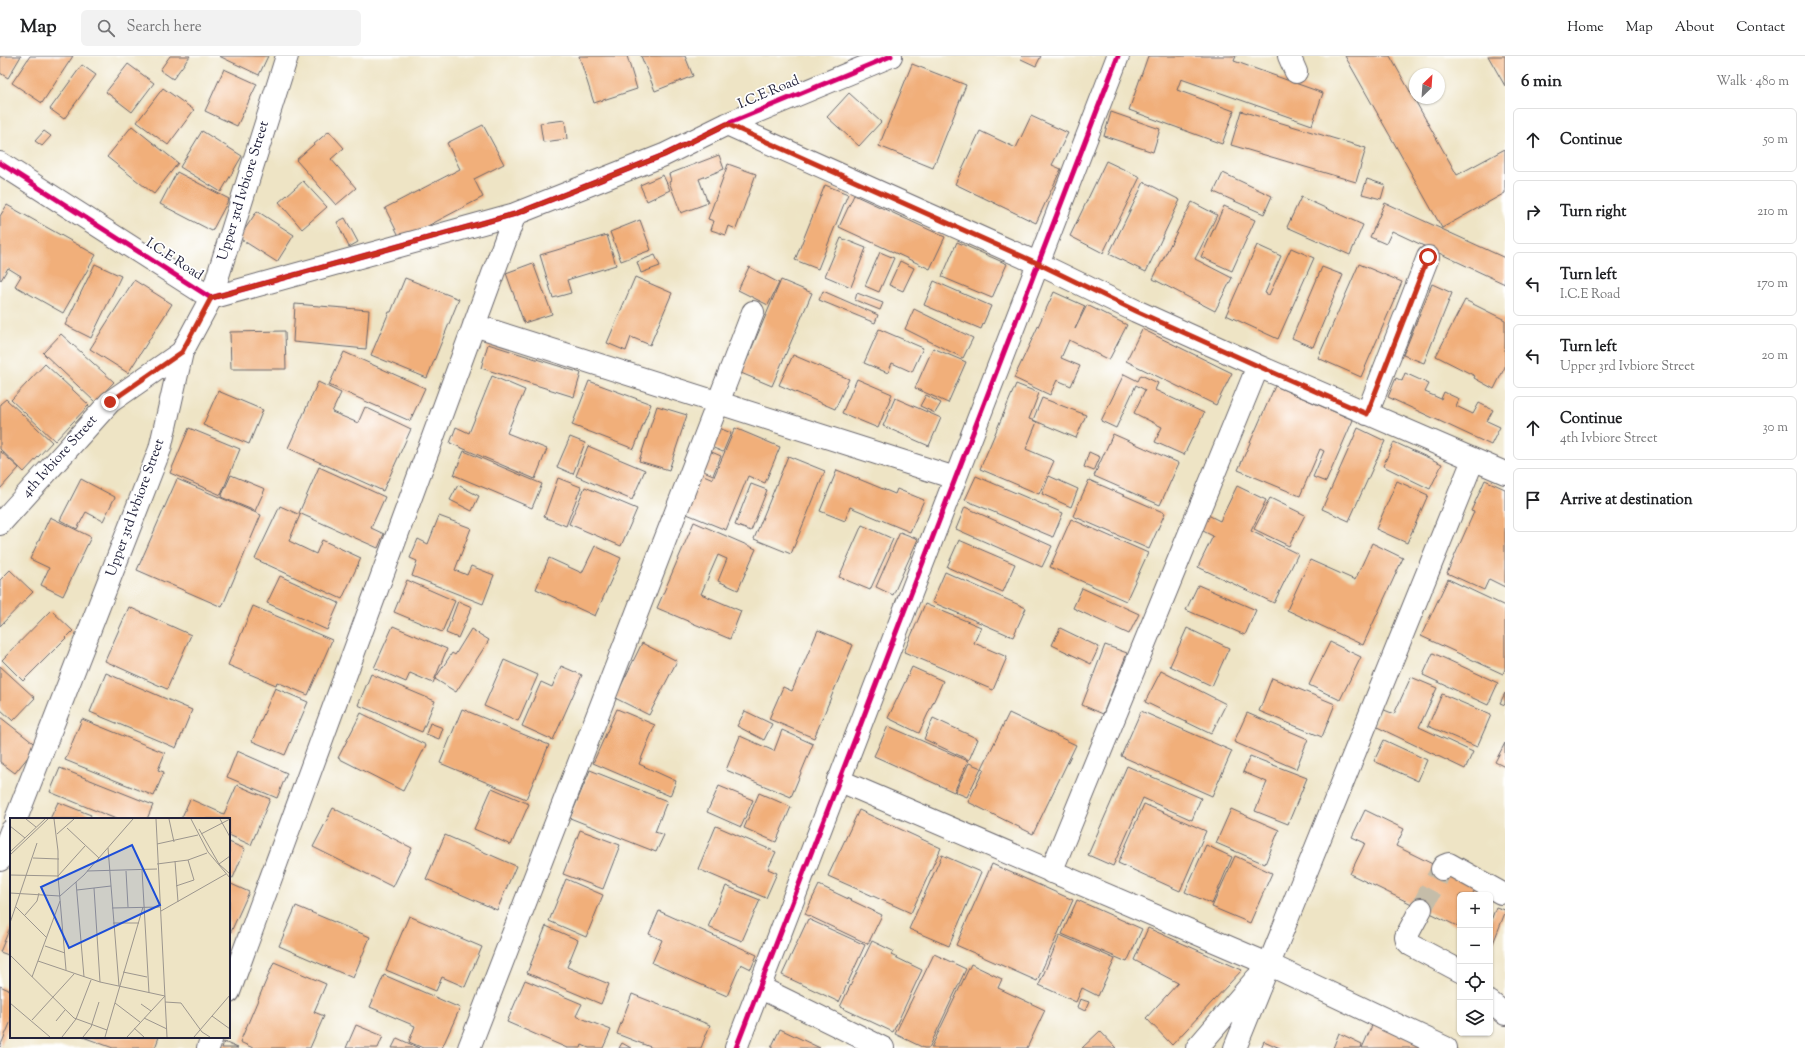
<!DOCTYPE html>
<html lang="en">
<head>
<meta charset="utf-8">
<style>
  :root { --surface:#fff; --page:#f2f2f2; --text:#202124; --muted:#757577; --line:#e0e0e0 }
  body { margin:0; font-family:"Sorts Mill Goudy",serif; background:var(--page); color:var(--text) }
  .controls { position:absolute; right:12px; bottom:12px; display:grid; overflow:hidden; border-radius:6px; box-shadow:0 1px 3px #0004 }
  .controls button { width:36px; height:36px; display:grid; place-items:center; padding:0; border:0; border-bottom:1px solid var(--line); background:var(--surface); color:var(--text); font:20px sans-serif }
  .compass { position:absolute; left:1409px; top:12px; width:36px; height:36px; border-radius:50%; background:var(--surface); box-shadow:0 1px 3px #0004; rotate:25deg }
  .stop { position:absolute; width:12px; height:12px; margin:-9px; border:3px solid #c8321e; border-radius:50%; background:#fff }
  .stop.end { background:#c8321e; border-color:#fff; box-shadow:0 1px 4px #0008 }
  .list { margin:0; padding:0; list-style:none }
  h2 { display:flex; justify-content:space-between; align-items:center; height:52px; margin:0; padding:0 16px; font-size:17px }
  h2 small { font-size:13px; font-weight:400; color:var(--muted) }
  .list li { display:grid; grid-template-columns:26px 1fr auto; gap:12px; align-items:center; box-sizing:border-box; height:64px; margin:0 8px 8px; padding:0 8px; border:1px solid var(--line); border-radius:6px }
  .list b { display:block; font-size:15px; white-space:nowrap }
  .list p { margin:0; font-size:13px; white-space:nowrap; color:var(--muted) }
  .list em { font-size:13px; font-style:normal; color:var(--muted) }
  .icon { flex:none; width:22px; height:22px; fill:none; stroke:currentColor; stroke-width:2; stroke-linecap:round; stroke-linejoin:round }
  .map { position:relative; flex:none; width:1505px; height:992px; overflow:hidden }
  header { display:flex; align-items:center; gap:24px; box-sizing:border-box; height:56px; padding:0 20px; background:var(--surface); border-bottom:1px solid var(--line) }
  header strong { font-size:19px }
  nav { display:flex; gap:22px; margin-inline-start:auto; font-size:14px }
  .search { width:280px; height:36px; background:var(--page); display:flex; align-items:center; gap:10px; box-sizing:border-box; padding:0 14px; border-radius:6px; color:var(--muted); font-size:15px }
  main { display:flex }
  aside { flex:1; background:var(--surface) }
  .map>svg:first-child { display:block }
  .building { fill:#f1af7a }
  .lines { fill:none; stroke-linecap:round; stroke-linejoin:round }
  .minor-tunnel { stroke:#c5bda9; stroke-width:22; stroke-dasharray:22 11; stroke-linecap:butt }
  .minor-casing { stroke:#69666b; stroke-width:24 }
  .minor { stroke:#fff; stroke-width:22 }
  .cycleway-casing { stroke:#fff; stroke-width:8 }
  .cycleway { stroke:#d6006c; stroke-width:5 }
  .route { stroke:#c8321e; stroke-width:5 }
  .labels { text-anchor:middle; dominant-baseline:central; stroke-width:3.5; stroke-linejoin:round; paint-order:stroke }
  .street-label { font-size:14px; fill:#22223b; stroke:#fff }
  .inset-road { fill:none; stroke:#9c968e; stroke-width:1 }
  .view { fill:#1d4ed8; fill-opacity:0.15; stroke:#1d4ed8; stroke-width:2 }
  .inset-edge { fill:none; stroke:#22223b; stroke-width:2 }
</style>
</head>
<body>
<header>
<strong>Map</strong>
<div class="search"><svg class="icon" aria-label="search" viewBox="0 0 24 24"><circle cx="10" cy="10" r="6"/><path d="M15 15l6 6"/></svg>Search here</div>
<nav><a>Home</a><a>Map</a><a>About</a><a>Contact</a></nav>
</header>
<main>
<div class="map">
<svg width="1505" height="992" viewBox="0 0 1505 992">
  <rect width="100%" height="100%" fill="#fff"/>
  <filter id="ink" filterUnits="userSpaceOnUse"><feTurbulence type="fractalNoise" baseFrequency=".025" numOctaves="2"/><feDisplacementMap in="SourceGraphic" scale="8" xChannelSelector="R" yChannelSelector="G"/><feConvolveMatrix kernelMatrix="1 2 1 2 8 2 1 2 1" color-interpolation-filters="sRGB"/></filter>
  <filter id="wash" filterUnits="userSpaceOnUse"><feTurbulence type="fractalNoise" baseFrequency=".012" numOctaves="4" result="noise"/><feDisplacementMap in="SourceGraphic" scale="16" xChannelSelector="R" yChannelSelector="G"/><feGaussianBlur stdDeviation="0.9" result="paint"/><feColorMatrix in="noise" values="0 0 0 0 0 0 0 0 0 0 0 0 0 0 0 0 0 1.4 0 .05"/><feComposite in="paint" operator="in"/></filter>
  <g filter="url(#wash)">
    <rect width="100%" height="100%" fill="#eee4c5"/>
    <g id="blocks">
      <!-- building -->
      <path class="building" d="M0 0H21L8 22 0 17Z
        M30 0H73L42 47 12 27Z
        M170 0H190L173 23 160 14Z
        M219 0H268L259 19Z
        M579 0H627L637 33 594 47Z
        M641 0H685L693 20 655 35Z
        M1022 0H1041L1036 10 1021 3Z
        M1148 0H1236L1234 5 1323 37 1312 69 1181 23 1177 34 1234 55 1222 88 1129 54Z
        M1345 0H1390L1457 119 1505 93V137L1442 172Z
        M1488 0H1505V30Z
        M128 8 154 27 132 56 106 36Z
        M912 8 966 29 933 112 879 90Z
        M82 9 96 19 64 63 50 53Z
        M224 13 257 28 237 70 205 55Z
        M163 32 194 54 168 89 137 66Z
        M849 37 881 66 859 90 827 61Z
        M1241 55 1366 92 1356 126 1231 89Z
        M1111 56 1160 73 1153 96 1104 80Z
        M1031 60 1068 77 1052 109 1061 113 1036 167 955 128 980 75 1016 92Z
        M565 64 567 83 543 86 540 67Z
        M483 69 504 108 474 123 483 141 401 184 385 152 460 113 447 87Z
        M132 70 178 107 154 138 107 101Z
        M44 75 51 80 42 90 35 85Z
        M202 75 242 100 221 136 180 111Z
        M329 75 344 92 331 103 356 132 336 149 296 104Z
        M719 99 724 113 699 123 708 147 681 157 669 126 671 125 669 118Z
        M1106 105 1140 121 1103 197 1070 180Z
        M728 108 756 118 736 173 729 170 726 179 711 174 714 165 708 163Z
        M177 116 229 143 212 175 160 148Z
        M1223 117 1272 140 1264 158 1214 136Z
        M663 119 670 134 647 145 640 129Z
        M1367 123 1385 129 1381 143 1362 138Z
        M303 125 327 151 302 173 279 146Z
        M1144 126 1180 144 1146 216 1109 198Z
        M825 129 848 138 818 213 795 204Z
        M854 139 945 181 930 213 839 171Z
        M1301 141 1363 169 1350 199 1287 171Z
        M1192 146 1217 159 1195 203 1232 222 1215 255 1153 223Z
        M1385 147 1505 202V228L1392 175 1386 188 1370 181Z
        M7 149 96 199 63 257 15 230 21 220 8 212 1 224 0 223V160Z
        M1224 150 1255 164 1232 215 1201 201Z
        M257 155 294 179 277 206 239 182Z
        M345 162 358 186 349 191 337 166Z
        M640 164 651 194 621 205 610 176Z
        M607 179 616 209 567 224 571 237 553 242 540 199Z
        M841 182 866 192 851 231 825 220Z
        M957 186 1007 208 992 242 942 221Z
        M1257 189 1281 200 1265 237 1269 239 1291 192 1314 202 1278 283 1226 259Z
        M880 196 894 202 879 236 865 230Z
        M655 199 660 210 641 217 637 206Z
        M900 205 914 212 903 235 889 229Z
        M533 207 552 258 524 267 506 217Z
        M95 208 121 220 91 282 65 269Z
        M1359 208 1402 226 1361 321 1318 302Z
        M749 211 779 227 768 249 738 234Z
        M1322 211 1343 219 1313 291 1292 282Z
        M635 221 672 237 650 289 631 281 626 295 607 287Z
        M405 222 459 243 427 322 371 299 389 256H391Z
        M134 224 172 248 128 317 90 293Z
        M781 224 812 237 772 330 741 317Z
        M934 225 991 250 981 273 924 249Z
        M1432 228 1452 237 1424 307 1403 299Z
        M823 235 878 259 875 267 819 244Z
        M1054 236 1085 250 1075 273 1087 249 1127 269 1109 304 1069 284 1061 302 1080 310 1071 330 1057 324 1050 339 1014 322Z
        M857 237 883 247 880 254 855 244Z
        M1465 244 1505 264V311L1494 333 1474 322 1475 320 1436 300Z
        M295 248 369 254 366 293 293 286Z
        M914 253 973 282 963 302 905 273Z
        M879 273 923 292 912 316 892 307 888 317 864 307Z
        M1142 273 1232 317 1216 349 1126 305Z
        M285 275 286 313H231L230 276Z
        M61 278 114 326 95 346 43 297Z
        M488 288 581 317 574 341 481 312Z
        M933 292 966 306 948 347 915 332Z
        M344 296 425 332 410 365 329 329Z
        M793 299 849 323 835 353 779 329Z
        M45 308 89 349 55 385 11 344Z
        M1405 317 1429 328 1425 336 1441 343 1444 336 1459 343 1456 350 1473 358 1479 347 1493 354 1487 365 1500 371 1491 389 1388 341 1396 322 1402 325Z
        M1124 318 1138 325 1141 319 1158 327 1155 334 1204 357 1184 399 1155 386 1162 371 1134 357 1145 334 1136 329 1116 372 1101 365Z
        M492 320 525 334 507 377 547 393 535 423 450 387 456 371 469 377Z
        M857 323 892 338 878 372 842 357Z
        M589 325 651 348 634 393 572 369Z
        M318 326 341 337 332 356 358 367 365 351 411 373 383 435 288 392Z
        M1016 328 1039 337 1029 363 1037 366 1026 393 1054 405 1039 438 980 413Z
        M1275 330 1353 364 1326 426 1313 421 1324 395 1320 393 1300 440 1238 414Z
        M218 335 263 354 249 388 203 369Z
        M926 339 941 347 935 357 920 350Z
        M895 342 941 362 929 390 883 370Z
        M1042 342 1086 359 1076 382 1033 364Z
        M6 343 52 386 24 416 0 393V348Z
        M657 350 687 359 669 414 639 405Z
        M717 371 731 377 723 396 709 390Z
        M189 372 240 393 221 439 170 417Z
        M735 372 780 391 765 427 748 420 726 474 682 456 699 417 713 423Z
        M1358 372 1385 385 1349 465 1322 453Z
        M1113 378 1179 407 1160 449 1094 420Z
        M570 381 585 387 573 418 557 411Z
        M1394 386 1442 408 1430 433 1383 410Z
        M588 390 645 414 632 444 576 420Z
        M707 394 721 400 713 419 699 413Z
        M0 395 19 412 0 433Z
        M464 395 542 428 532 452 454 419Z
        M1089 396 1100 401 1094 415 1084 411Z
        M788 400 825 415 791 498 754 483Z
        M319 411 385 441 371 472 384 478 378 492 299 457Z
        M837 414 895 438 897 433 924 444 910 476 850 451 845 465 820 455Z
        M231 419 265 433 255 455 221 441Z
        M976 420 1063 457 1053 481 965 444Z
        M1049 420 1078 433 1071 451 1042 438Z
        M558 422 581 431 566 470 544 461Z
        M81 423 115 441 103 465 86 456 77 473 60 464Z
        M177 423 261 459 222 551 137 514Z
        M1089 424 1165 457 1149 493 1073 460Z
        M1485 424 1505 433V531L1489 523 1484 534 1447 517 1474 456 1471 455Z
        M1397 425 1428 439 1407 487 1376 473Z
        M751 428 767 434 751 475 735 469Z
        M458 429 479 440 472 455 450 444Z
        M1237 430 1266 444 1251 475 1298 498 1274 547 1198 511 1213 480 1199 473 1206 458 1220 465Z
        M585 431 637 453 621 490 569 468Z
        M1270 442 1305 459 1289 490 1254 473Z
        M280 450 300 459 289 485 316 498 322 484 361 502 342 543 255 503Z
        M965 451 1052 490 1042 511 956 473Z
        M439 460 471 472 455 514 467 519 471 510 494 519 483 548 412 520 417 505 410 502 418 483 428 488Z
        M50 461 91 481 63 540 41 529 49 512 30 503Z
        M1071 463 1148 497 1126 545 1050 511Z
        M694 466 756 493 738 534 718 525 727 503 718 499 701 538 741 555 730 583 657 552Z
        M862 469 893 483 870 534 839 521Z
        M900 476 918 483 893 539 876 531Z
        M959 484 1015 508 1003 536 947 511Z
        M1372 487 1403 502 1363 589 1287 554 1310 504 1355 524Z
        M595 490 621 502 595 560 536 533 549 502 582 517Z
        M10 514 33 536 0 570V524Z
        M945 516 1026 552 1013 581 932 546Z
        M280 520 339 547 327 574 267 547Z
        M1448 523 1505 550V613L1503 618 1421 580Z
        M407 524 455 545 442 576 394 556Z
        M1198 529 1256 554 1245 579 1186 554Z
        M1082 532 1139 558 1129 578 1073 552Z
        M458 545 472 551 458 582 446 577Z
        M925 548 981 571 974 587 1007 601 993 634 904 596Z
        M253 550 332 584 308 639 277 626 276 629 228 609Z
        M129 551 191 579 167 633 105 605Z
        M51 554 73 575 23 625 2 604Z
        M393 570 447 593 433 627 410 617 406 626 374 612Z
        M1060 572 1099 591 1091 608 1052 589Z
        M1187 572 1229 592 1212 630 1170 610Z
        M471 573 489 584 456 636 435 623 452 597 455 599Z
        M818 574 853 589 814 682 769 663 783 631 792 635Z
        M1330 586 1361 601 1340 644 1309 629Z
        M642 587 677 605 649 659 615 642Z
        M1105 589 1127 597 1103 658 1082 649Z
        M1433 597 1498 627 1488 649 1423 619Z
        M504 604 538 619 518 665 484 650Z
        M0 610 35 642 13 665 0 653Z
        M561 610 582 619 553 684 522 670 541 626 552 631Z
        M912 611 943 625 919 677 888 662Z
        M1161 615 1226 648 1211 678 1145 646Z
        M106 617 192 654 176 692 90 656Z
        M371 618 435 645 422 676 358 649Z
        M1411 621 1437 632 1419 671 1473 696 1465 713 1375 670 1382 653 1394 658Z
        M1272 622 1335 648 1322 681 1259 655Z
        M275 632 308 646 285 699 252 685Z
        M1505 637V649L1500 647Z
        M1442 638 1491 659 1477 691 1428 670Z
        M462 653 549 689 526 743 440 707Z
        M617 653 655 669 639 708 676 725 670 740 593 707Z
        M745 655 772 668 764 684 737 670Z
        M1141 655 1232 695 1212 740 1121 700Z
        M361 657 426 689 403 735 338 702Z
        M1009 657 1076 689 1033 778 968 746 984 713 982 712Z
        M1247 657 1308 683 1296 713 1234 686Z
        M0 661 37 690 15 717 0 706Z
        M933 662 978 683 969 704 924 683Z
        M82 663 165 697 158 714 164 716 154 740 65 704Z
        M430 667 443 672 439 683 426 678Z
        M888 670 968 705 954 736 874 700Z
        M782 674 813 688 791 741 726 714 740 680 774 695Z
        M1384 684 1427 704 1418 725 1374 705Z
        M1505 687V711L1495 706Z
        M237 695 287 717 277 742 227 721Z
        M1250 700 1307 722 1288 768 1255 755 1267 726 1243 716Z
        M969 707 981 712 967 741 955 736Z
        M1127 710 1201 742 1192 764 1143 742 1113 810 1088 799Z
        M60 712 153 749 147 763H116L50 736Z
        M590 714 667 745 655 776 664 779 656 796 570 762Z
        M237 729 270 743 251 789 229 779V763H181L190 743 224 758Z
        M719 730 753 744 741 771 707 756Z
        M492 732 529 748 511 789 474 773Z
        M759 737 791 751 776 786 744 772Z
        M58 746 91 759 89 763H50Z
        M1144 748 1206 775 1180 835 1118 807Z
        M333 752 412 792 393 831 313 791Z
        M1231 753 1279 774 1265 808 1216 787Z
        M859 754 941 792 911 857 828 820Z
        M1365 754 1404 773 1396 790 1477 830 1472 839H1460V863L1457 870 1350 818 1365 787 1352 781Z
        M716 770 776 796 768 813 777 817 766 842 698 813Z
        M580 774 620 789 603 833 563 818Z
        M445 779 516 810 497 854 426 823Z
        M229 786 245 793 233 822 229 820Z
        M1206 789 1232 801 1212 848 1185 836Z
        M942 799 981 816 949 890 909 873Z
        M1235 800 1272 817 1250 867 1212 851Z
        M992 808 1073 844 1037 925 956 889Z
        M566 823 603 839 586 881 549 865Z
        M229 827 249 836 230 878H229Z
        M819 829 882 859 868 888 805 858Z
        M726 830 760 844 742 885 708 871Z
        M1077 844 1142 873 1127 906 1062 878Z
        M296 850 370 881 353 922 279 890Z
        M1496 851 1505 854V857L1490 895V867Z
        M659 855 757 899 751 913 741 908 727 940 652 907 662 884 649 878Z
        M409 860 482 891 465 931 442 921 436 935 386 914Z
        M808 863 865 889 839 946 782 919Z
        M11 869V900L0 896Z
        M546 870 578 884 567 911 609 928 601 948 527 917Z
        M1148 872 1242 914 1172 989 1146 962 1178 927 1134 904Z
        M1060 879 1115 903 1098 940 1082 932 1076 946 1039 929Z
        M872 885 893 895 891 899 922 914 893 976 840 951Z
        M934 898 966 913 929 992H924L895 978Z
        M274 906 326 928 314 956 324 960 310 992H253L240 986Z
        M971 908 1002 923 998 932 1045 954 1027 992H931Z
        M384 919 460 952 442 992H423L409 986 415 970 370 951Z
        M525 924 582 948 576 960 611 974 603 992H589L582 989 581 992H567L507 966Z
        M0 930 11 935V965L0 991Z
        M632 938 710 969 701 992H653L617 978Z
        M1080 943 1089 946 1085 955 1077 951Z
        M1374 965 1432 992H1362Z
        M356 969 383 980 378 992H346Z
        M780 973 820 992H771Z
        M1100 975 1116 992H1082Z
        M1339 977 1362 988 1361 992H1333Z
        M83 981H159L155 992H113Z
        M397 982 419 992H392Z
        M1264 985 1280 992H1261Z
        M224 986 238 992H222Z
        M622 987 631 992H619Z"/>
    </g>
  </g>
  <g filter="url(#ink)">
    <use href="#blocks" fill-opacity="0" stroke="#69666b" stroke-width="1"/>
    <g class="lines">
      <!-- minor-tunnel -->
      <path class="minor-tunnel" d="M1421 853 1442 813"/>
      <defs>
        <path id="minor" d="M1289 0 1296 16
          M727 68 1037 207 1136 255 1258 310 1505 417
          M0 107 211 242 515 158 664 99 727 68 891 0
          M474 269 955 422
          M1367 358 1428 201
          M0 468 110 346 182 296
          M838 724 1268 908 1446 992
          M16 763 160 393 182 296 211 242 287 0
          M0 804 11 775
          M1442 813 1444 810 1449 808 1501 837
          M1051 816 1258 310
          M1421 853 1406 881 1407 885 1411 889 1460 915
          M759 931 883 992
          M229 936 515 158
          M1490 946 1505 958
          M208 992 212 981
          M469 992 753 256
          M736 992 1118 0
          M1197 992 1256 923
          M1235 992 1473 404"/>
      </defs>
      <!-- minor casing -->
      <use href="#minor" class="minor-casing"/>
      <!-- minor -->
      <use href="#minor" class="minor"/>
      <defs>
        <path id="cycleway" d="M0 107 211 242 515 158 664 99 727 68 891 0
          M736 992 1118 0"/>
      </defs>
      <!-- cycleway casing -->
      <use href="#cycleway" class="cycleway-casing"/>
      <!-- cycleway -->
      <use href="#cycleway" class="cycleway"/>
    </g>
  </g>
  <g class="lines" filter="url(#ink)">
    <!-- route -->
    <path class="route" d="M110 346 182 296 211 242 515 158 664 99 727 68 1037 207 1136 255 1258 310 1367 358 1428 201"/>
  </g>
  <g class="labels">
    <!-- street labels -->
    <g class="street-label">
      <text transform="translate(769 37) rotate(-23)">I.C.E Road</text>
      <text transform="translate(244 135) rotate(-73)">Upper 3rd Ivbiore Street</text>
      <text transform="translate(174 204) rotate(33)">I.C.E Road</text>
      <text transform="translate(60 401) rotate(-48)">4th Ivbiore Street</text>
      <text transform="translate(136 452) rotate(-70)">Upper 3rd Ivbiore Street</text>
    </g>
  </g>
  <!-- overview -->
  <g transform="translate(10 762)">
    <rect width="220" height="220" fill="#eee4c5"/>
    <path class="inset-road" d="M16 1 26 9M44 1 48 33V58L56 152M146 1 157 219M159 1 164 24M181 1 198 34 220 60M210 1 220 19M0 8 15 20M57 10 89 40M189 11 209 46 220 56M47 16 64 1M191 16 220 1M147 26 188 17M98 30 109 168M0 34 35 1M0 37 38 1M23 40 49 41M165 43 168 84M147 46 178 42 197 35M209 46 220 38M132 52 139 175M77 53 147 51M116 53 118 89M0 57 48 58 75 28M66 64 74 159M166 68 184 62 178 42M84 70 90 164M67 72 101 68M0 75 50 78 74 57 123 1M6 89 37 120M102 90 151 89M151 93 216 56M15 97 27 83 29 75M0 105 27 25M103 105H129M35 128 55 135M0 137 64 200 97 212M28 143 90 164 155 178M113 154 137 159M22 159 50 83M155 184 171 185 192 214 200 219M0 185 40 219M105 185 130 204M131 186 141 193M202 198 220 211M134 200 157 211M22 202 64 156M46 203 55 192M124 210 134 219M52 219 66 201 81 162M73 219 81 209 89 184M95 219 133 89M117 219 155 178M184 219 220 177"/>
    <path class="view" d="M122 27 150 87 59 130 31 69Z"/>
    <rect width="220" height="220" class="inset-edge"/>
  </g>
</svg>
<div class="controls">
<button>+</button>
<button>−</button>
<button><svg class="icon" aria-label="locate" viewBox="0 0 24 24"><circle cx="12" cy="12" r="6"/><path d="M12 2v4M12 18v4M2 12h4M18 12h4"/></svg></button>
<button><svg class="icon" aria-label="layers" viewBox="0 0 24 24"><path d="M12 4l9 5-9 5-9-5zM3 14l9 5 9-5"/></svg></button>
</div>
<svg class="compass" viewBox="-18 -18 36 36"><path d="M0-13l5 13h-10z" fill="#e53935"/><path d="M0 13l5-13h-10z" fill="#757577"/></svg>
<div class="stop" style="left:1428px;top:201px"></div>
<div class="stop end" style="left:110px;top:346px"></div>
</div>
<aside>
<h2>6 min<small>Walk · 480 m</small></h2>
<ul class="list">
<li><svg class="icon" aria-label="ahead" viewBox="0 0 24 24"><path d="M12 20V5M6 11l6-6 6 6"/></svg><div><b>Continue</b></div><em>50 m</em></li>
<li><svg class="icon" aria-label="right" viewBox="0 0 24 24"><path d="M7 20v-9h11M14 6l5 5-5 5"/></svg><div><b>Turn right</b></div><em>210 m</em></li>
<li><svg class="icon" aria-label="left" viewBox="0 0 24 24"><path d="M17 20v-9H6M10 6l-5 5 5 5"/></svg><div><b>Turn left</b><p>I.C.E Road</p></div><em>170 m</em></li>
<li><svg class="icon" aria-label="left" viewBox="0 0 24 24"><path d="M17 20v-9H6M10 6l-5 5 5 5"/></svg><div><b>Turn left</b><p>Upper 3rd Ivbiore Street</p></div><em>20 m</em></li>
<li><svg class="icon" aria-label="ahead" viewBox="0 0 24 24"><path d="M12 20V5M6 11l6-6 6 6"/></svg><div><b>Continue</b><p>4th Ivbiore Street</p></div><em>30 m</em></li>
<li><svg class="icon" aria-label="arrive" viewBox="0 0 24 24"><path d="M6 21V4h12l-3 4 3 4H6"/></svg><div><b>Arrive at destination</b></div></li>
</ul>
</aside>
</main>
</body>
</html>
